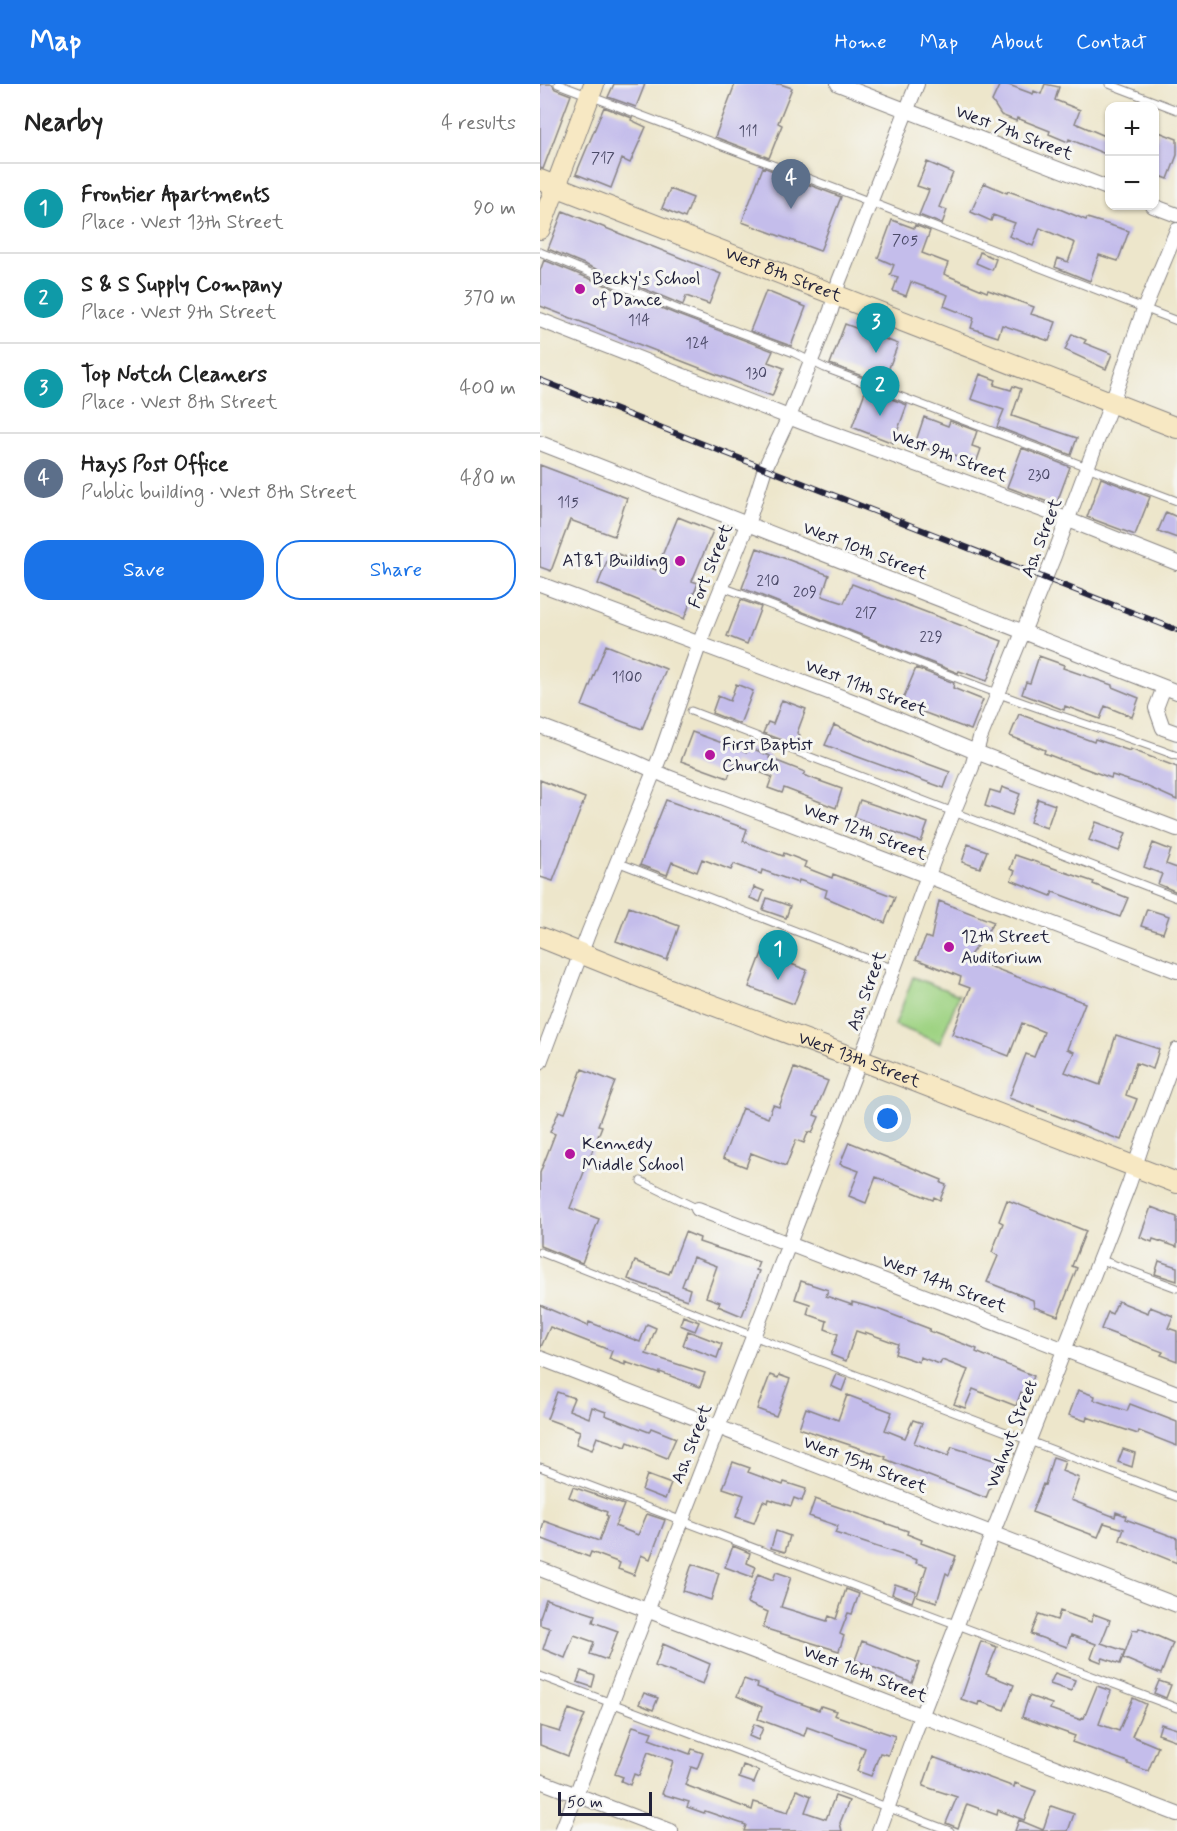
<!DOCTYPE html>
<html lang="en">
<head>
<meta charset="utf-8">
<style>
  :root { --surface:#fff; --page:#f2f2f2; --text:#222; --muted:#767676; --line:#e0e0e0; --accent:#1a73e8 }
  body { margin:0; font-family:Mynerve,sans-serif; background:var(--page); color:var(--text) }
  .controls { position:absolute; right:18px; top:18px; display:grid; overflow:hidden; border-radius:12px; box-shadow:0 2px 4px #0004 }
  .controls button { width:54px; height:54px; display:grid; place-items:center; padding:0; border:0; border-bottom:2px solid var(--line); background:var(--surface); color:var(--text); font:30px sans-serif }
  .scale { position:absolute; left:18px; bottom:15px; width:94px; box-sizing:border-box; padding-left:6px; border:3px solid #22223b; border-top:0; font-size:16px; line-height:21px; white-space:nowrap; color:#22223b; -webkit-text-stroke:4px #f6f6f2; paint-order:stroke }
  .you { position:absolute; left:348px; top:1035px; width:21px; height:21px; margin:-15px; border:4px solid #fff; border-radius:50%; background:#1a73e8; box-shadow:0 0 0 9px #1a73e833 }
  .badge { display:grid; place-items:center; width:39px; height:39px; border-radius:50%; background:var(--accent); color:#fff; font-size:20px; font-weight:700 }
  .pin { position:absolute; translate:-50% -50px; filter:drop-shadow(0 2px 3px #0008) }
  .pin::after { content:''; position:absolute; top:32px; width:21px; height:18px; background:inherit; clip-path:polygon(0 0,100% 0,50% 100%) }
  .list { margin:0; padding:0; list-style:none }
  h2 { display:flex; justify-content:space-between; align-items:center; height:78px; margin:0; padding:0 24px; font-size:26px }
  h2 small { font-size:20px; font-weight:400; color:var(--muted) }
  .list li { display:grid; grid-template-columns:39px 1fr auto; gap:18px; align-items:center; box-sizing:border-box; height:90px; padding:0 24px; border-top:2px solid var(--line) }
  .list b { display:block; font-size:22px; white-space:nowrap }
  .list p { margin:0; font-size:20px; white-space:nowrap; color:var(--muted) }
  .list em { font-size:20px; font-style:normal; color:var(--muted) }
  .actions { display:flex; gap:12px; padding:18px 24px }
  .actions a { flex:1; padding:14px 0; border:2px solid var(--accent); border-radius:24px; text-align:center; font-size:21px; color:var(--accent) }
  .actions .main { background:var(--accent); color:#fff }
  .map { position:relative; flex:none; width:637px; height:1747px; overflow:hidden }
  header { display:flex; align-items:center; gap:36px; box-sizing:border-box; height:84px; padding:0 30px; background:var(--accent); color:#fff }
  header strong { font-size:28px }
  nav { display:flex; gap:33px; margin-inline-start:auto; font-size:21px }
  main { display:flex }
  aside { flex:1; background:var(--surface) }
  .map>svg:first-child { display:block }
  .green { fill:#9fd383; stroke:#607a5f; stroke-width:1.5 }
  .building { fill:#c4bdeb }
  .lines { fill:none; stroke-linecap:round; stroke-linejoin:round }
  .lane-casing { stroke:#888483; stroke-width:9 }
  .street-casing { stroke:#888483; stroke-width:16 }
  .secondary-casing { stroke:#888483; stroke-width:22 }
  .lane { stroke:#fff; stroke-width:7 }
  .street { stroke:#fff; stroke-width:14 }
  .secondary { stroke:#f7e8c3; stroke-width:20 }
  .rail-casing { stroke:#22223b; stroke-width:6 }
  .rail { stroke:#f6f6f2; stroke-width:4; stroke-dasharray:11; stroke-linecap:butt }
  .poi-dot { fill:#b5179e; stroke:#f6f6f2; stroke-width:2 }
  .labels { text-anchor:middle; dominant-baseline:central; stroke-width:6; stroke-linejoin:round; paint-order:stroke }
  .number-label { font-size:15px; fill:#4a4967 }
  .street-label { font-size:18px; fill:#22223b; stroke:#f6f6f2 }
  .poi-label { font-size:18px; fill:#22223b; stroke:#f6f6f2; text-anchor:start }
</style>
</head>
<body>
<header>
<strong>Map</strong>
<nav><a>Home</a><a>Map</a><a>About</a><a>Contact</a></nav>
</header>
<main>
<aside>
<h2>Nearby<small>4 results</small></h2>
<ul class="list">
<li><span class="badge" style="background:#0f9aa8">1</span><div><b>Frontier Apartments</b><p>Place · West 13th Street</p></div><em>90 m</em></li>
<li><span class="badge" style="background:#0f9aa8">2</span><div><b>S &amp; S Supply Company</b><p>Place · West 9th Street</p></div><em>370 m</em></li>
<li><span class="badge" style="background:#0f9aa8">3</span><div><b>Top Notch Cleaners</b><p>Place · West 8th Street</p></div><em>400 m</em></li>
<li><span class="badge" style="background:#5c6f8a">4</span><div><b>Hays Post Office</b><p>Public building · West 8th Street</p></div><em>480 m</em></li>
</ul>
<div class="actions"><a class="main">Save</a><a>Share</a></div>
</aside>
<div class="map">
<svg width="637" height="1747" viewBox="0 0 637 1747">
  <rect width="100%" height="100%" fill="#f6f6f2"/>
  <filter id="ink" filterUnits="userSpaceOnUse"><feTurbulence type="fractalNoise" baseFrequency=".0167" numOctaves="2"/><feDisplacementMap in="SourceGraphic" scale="12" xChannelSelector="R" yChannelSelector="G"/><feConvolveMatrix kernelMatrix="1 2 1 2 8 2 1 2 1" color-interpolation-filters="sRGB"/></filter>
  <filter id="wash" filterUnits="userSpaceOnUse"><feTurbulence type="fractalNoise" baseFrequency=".008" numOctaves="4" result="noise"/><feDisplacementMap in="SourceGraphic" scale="24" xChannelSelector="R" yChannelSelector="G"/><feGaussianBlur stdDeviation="1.35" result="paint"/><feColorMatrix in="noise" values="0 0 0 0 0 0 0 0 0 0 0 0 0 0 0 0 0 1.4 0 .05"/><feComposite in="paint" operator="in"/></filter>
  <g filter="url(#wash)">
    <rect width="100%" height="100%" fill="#ede6cb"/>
    <!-- green -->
    <path class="green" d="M373 893 419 911 400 959 355 941Z"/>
    <g id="blocks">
      <!-- building -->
      <path class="building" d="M0 0H12L15 5 31 11 3 85 0 84Z
        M74 0H105L96 23 68 13Z
        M195 0H240L252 4 238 39 242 41 229 74 175 53Z
        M460 0H466L493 10 494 7 501 10 505 0 519 3 515 16 540 26 535 39 570 54V72L529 55 528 58 509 50 510 47 477 34 476 37 461 31 452 17Z
        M64 23 92 34 91 36 106 43 90 79 82 75 71 104 36 90Z
        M619 48 637 55V71L628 95 615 90V59Z
        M387 78 413 89 399 123 407 126 402 140 379 131 389 106 377 102Z
        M223 83 301 113 280 167 202 138Z
        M444 99 467 109 468 107 522 126 546 136 547 134 589 147 578 177 559 171 550 197 515 183 518 174 528 178 535 159 500 144 493 162 469 152 475 139 453 131 451 137 431 128Z
        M130 105 153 114 145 134 122 124Z
        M23 127 181 190 169 220 146 212 143 221 8 165Z
        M352 136 374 144 375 141 390 147 382 169 408 179 404 190 447 208 448 206 494 223 491 230 516 238 509 257 462 241 458 253 431 244 434 234 404 222 408 211 371 198 366 212 353 207 358 193 350 191 354 181 338 174Z
        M440 168 456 175 452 186 436 179Z
        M4 176 138 231 233 267 228 278 244 284 232 312 0 222V187Z
        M226 207 266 223 251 262 210 247Z
        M305 240 358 260 343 300 290 280Z
        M532 250 546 256 544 259 572 270 566 285 525 266Z
        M440 290 456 296 454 301 471 306 473 302 481 305 472 332 537 354 531 371 457 343 464 326 431 315Z
        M326 305 367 321 353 359 312 343Z
        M384 333 408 342 410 337 437 347 432 362 441 365 436 379 395 364 394 367 375 360Z
        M482 364 530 383 516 421 467 403Z
        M0 381 87 414 74 452 30 436 11 487 0 483Z
        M561 394 610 413 595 451 547 433Z
        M626 428 637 433V454L618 447Z
        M138 433 173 447 152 497 158 499 144 535 58 500 71 467 116 486Z
        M217 464 289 491 282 512 304 519 312 500 462 557 447 597 419 587 418 589 202 504Z
        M201 516 221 523 207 560 187 552Z
        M66 561 126 585 102 645 42 622Z
        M499 572 524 581 523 584 572 601V603L599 614 592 633 565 622 560 635 525 622 524 626 482 610 486 598 490 599Z
        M376 584 414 599 413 604 443 616 431 646 361 620Z
        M196 600 213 607 200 640 172 629 178 612 190 617Z
        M242 616 266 625 257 649 260 651 256 661 223 649 228 638 233 640Z
        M479 630 554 658 555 655 590 667V665L637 683V716L606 702 572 691 571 694 522 676 504 669 505 666 470 652Z
        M294 641 358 669 410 688 404 704 285 661Z
        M152 648 207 668 209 663 230 672 229 674 265 688 263 691 302 705 296 724 244 704 242 709 228 704 232 693 194 678 188 694 141 677Z
        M0 696 45 714 13 797 0 793Z
        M462 703 480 710 472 731 445 722 450 706 460 709Z
        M498 715 515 721 507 744 490 738Z
        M126 716 207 745 203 757 243 772 244 769 266 778 264 783 292 794 293 790 355 813 345 839 285 813 287 806 259 796 258 799 222 786 221 790 194 780 191 786 162 775 157 788 132 778 127 791 100 781Z
        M320 716 388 739 381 758 314 733Z
        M556 738 586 749 579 767 549 756Z
        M613 759 631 766 626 780 637 784V808L618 800 622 790 604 783Z
        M428 760 447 767 440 784 422 778Z
        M475 771 554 798 553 800 588 814 580 833 513 808 511 812 471 796 475 787 470 785Z
        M214 803 224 807 220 818 210 814Z
        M227 814 250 822 246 834 223 826Z
        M399 817 454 838 428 874 545 919 527 965 534 968 525 988 560 1001 576 951 619 965 613 985 596 979 586 1011 597 1015 581 1056 469 1014 486 970 494 973 504 948 482 939 469 972 412 950 430 904 419 900 421 893 376 875 386 853 391 855Z
        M89 823 139 842 127 876 76 857Z
        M607 825 629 832 623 849 601 842Z
        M222 869 267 886 254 920 209 903Z
        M254 984 288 997 274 1031 279 1033 272 1049 268 1048 264 1059 256 1056 246 1082 211 1069 206 1083 183 1074 202 1024 228 1034 233 1021 239 1023Z
        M42 985 75 998 58 1041 62 1042 30 1124 59 1135 42 1179 0 1162V1089L15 1050 10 1048 19 1027 25 1029Z
        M309 1058 402 1096 401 1099 406 1101 400 1116 394 1113 393 1116 336 1093 326 1119 309 1112 319 1087 300 1080Z
        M467 1116 546 1147 532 1182 537 1184 518 1232 494 1223 493 1216 447 1198 458 1172 452 1168 463 1139 459 1137Z
        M611 1123 637 1133V1163L613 1155 612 1158 600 1153Z
        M145 1148 160 1154 159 1158 219 1178 216 1186 219 1187 202 1232 178 1222 180 1218 166 1213 177 1182 153 1173 142 1202 150 1205 147 1216 88 1195 95 1177 129 1190Z
        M619 1177 637 1183V1197L615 1190Z
        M261 1197 288 1206 286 1212 312 1221V1218L340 1226 390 1245 389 1247 437 1265 436 1268 494 1292 487 1311 481 1308 476 1322 433 1305 425 1324 414 1320 428 1286 402 1276 400 1280 380 1273 379 1278 355 1270 358 1260 325 1248V1250L316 1247 306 1277 291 1271 298 1250 285 1245 287 1237 267 1230 270 1220 255 1215Z
        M578 1217 608 1229 610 1223 633 1232 628 1244 637 1247V1277L621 1271 623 1268 561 1245 568 1228 572 1230Z
        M0 1221 48 1242 49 1238 100 1258 107 1240 116 1244 106 1270 165 1289 160 1303 120 1288V1290L85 1278V1281L69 1275 72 1267 10 1243 0 1265Z
        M143 1232 159 1238 155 1247 140 1241Z
        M148 1247 182 1260 177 1274 143 1261Z
        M296 1290 307 1294 302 1307 291 1302Z
        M230 1291 238 1294 239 1291 250 1295 236 1332 217 1325Z
        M538 1306 555 1312 554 1316 587 1327 590 1320 637 1338V1362L599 1347 598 1350 547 1333 546 1337 529 1331Z
        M17 1308 34 1314 29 1326 49 1334 52 1323 66 1328 65 1331 109 1348 111 1344 136 1354 127 1374 88 1358 86 1363 57 1353 52 1366 36 1360 40 1347 7 1335Z
        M307 1311 352 1328 345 1346 365 1354 373 1336 382 1339 374 1359 408 1372 412 1363 460 1378 446 1414 345 1375 346 1373 259 1344 266 1324 298 1336Z
        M583 1365 595 1369 592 1383 578 1378Z
        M513 1373 525 1377 522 1387 539 1394 531 1416 575 1433 576 1428 586 1432 585 1435 637 1454V1479L580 1456 584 1445 564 1439 558 1453 492 1428 503 1400 505 1401Z
        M193 1378 210 1384 208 1388 243 1401 244 1398 266 1405 262 1417 254 1414 251 1422 229 1415 228 1419 223 1417 214 1439 196 1433 204 1411 183 1404Z
        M107 1391 131 1400 125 1415 102 1406Z
        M33 1403 84 1421 75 1442 98 1451 107 1430 125 1436 110 1475 101 1471 94 1491 78 1485 80 1479 51 1468 49 1473 0 1454 4 1437 59 1457 68 1432 66 1431 67 1428 29 1413Z
        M275 1415 368 1447 367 1450 382 1456 381 1459 416 1472 409 1491 406 1489 397 1518 377 1512 387 1482 376 1479 377 1476 295 1449 298 1442 269 1432Z
        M236 1447 250 1452 245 1468 231 1464Z
        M193 1462 210 1469 207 1479 216 1483 212 1493 185 1483Z
        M152 1480 179 1489 171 1516 143 1507Z
        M236 1488 251 1493 241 1523 287 1537 289 1532 296 1535 306 1505 319 1510 312 1530 308 1529 300 1550 304 1552 299 1567 223 1544 228 1528 207 1519 218 1490 233 1496Z
        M355 1500 376 1507 372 1518 352 1510Z
        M6 1515 55 1531 53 1538 78 1547 67 1576 50 1570 54 1558 34 1551 25 1574 3 1565 10 1544 0 1541V1533Z
        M520 1527 551 1538 554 1530 570 1536 561 1559 585 1567 580 1580 563 1574 561 1578 551 1574 556 1560 531 1551 527 1563 491 1550 499 1530 517 1536Z
        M599 1544 633 1559 621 1590 583 1574 593 1546 598 1547Z
        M322 1557 379 1579 372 1599 315 1576Z
        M441 1557 457 1563 446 1590 474 1601 464 1626 439 1617 438 1621 421 1615Z
        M123 1560 170 1580 163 1600 115 1582Z
        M41 1587 55 1592 52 1603 37 1598Z
        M515 1589 535 1596 531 1607 510 1600Z
        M204 1595 218 1600 217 1603 245 1614 279 1626 281 1622 296 1627 294 1631 355 1652 348 1671 340 1669 331 1692 317 1687 325 1664 267 1643 264 1652 218 1635 222 1623 197 1612Z
        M619 1597 631 1601 626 1614 614 1609Z
        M557 1602 571 1607 559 1640 579 1647 593 1614 606 1620 592 1652 618 1663 608 1687 588 1680V1678L532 1658 535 1652 482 1633 489 1612 512 1620 510 1625 541 1636 542 1633 544 1634Z
        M104 1609 118 1614 113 1626 99 1620Z
        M29 1625 45 1631 28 1672 0 1661V1642L20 1648Z
        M214 1640 223 1644 218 1656 209 1652Z
        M621 1640 637 1645V1657L618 1650Z
        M93 1642 112 1648 109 1655 150 1670 152 1665 163 1669 157 1685 151 1683 145 1701 212 1726 214 1718 248 1728 257 1706 271 1712 265 1728 286 1735 295 1712 309 1717 300 1739 302 1747H204L206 1741 165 1727 164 1729 147 1723 149 1718 122 1710 133 1677 108 1668 99 1692 94 1690 90 1701 81 1697 83 1693 75 1690Z
        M393 1673 474 1703 475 1699 496 1707 484 1736 458 1726 457 1731 427 1720 418 1744 406 1739 417 1713 383 1702Z
        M203 1681 219 1687 214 1699 199 1694Z
        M511 1722 534 1730 528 1747H475L479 1736 503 1746Z"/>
    </g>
  </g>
  <g filter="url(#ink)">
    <use href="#blocks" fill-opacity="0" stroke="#888483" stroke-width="1.5"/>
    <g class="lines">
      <defs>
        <path id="lane" d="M18 0 315 112 637 237
          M569 0 637 26
          M0 168 140 226 254 269 285 284 637 417
          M182 503C280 538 375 580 473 615 527 635 583 651 637 672
          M151 627 637 814
          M77 778 354 885
          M101 1097 158 1125
          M0 1168 213 1252 637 1413
          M559 1175 637 1204
          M0 1383 637 1624
          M0 1592 410 1747"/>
        <path id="street" d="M298 0 570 105
          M613 122 637 131
          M0 236 264 339 516 431 637 479
          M0 359 637 608
          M0 500 323 621 436 668 637 745
          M624 603 616 624 623 644 637 649
          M0 642 95 678 128 693 637 887
          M0 978 48 850 121 670 164 547 207 441 225 384 249 333 291 226 299 197 377 0
          M158 1125 637 1309
          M0 1274 637 1521
          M0 1485 637 1730
          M0 1697 131 1747
          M22 1747 327 958 394 775 432 683 440 654 514 472 578 301 604 225 637 146
          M339 1747 375 1648 589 1100 601 1064 637 966"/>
        <g id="secondary">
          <path id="s1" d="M0 96 637 344"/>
          <path d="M0 145 54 0"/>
          <path id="s2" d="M0 853 127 904 333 981 637 1099"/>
        </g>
      </defs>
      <!-- lane casing -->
      <use href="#lane" class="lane-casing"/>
      <!-- street casing -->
      <use href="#street" class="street-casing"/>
      <!-- secondary casing -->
      <use href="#secondary" class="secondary-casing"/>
      <!-- lane -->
      <use href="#lane" class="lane"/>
      <!-- street -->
      <use href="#street" class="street"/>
      <!-- secondary -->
      <use href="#secondary" class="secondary"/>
      <defs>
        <path id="rail" d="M0 296 637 546"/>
      </defs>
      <!-- rail casing -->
      <use href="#rail" class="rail-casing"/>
      <!-- rail -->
      <use href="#rail" class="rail"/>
    </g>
  </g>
  <!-- markers -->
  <g class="poi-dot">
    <circle cx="40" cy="205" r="6"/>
    <circle cx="140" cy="477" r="6"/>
    <circle cx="170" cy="671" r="6"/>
    <circle cx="409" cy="863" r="6"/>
    <circle cx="30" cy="1070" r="6"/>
  </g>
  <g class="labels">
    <!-- number labels -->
    <g class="number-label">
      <text x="208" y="48">111</text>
      <text x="63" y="75">717</text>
      <text x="365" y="157">705</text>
      <text x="99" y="237">114</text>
      <text x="157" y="260">124</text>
      <text x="216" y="290">130</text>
      <text x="499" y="392">230</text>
      <text x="28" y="419">115</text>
      <text x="228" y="498">210</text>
      <text x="265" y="509">209</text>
      <text x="326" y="530">217</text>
      <text x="391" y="554">229</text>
      <text x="87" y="594">1100</text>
    </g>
    <!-- street labels -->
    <g class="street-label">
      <text transform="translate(474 49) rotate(21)">West 7th Street</text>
      <text stroke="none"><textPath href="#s1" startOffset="261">West 8th Street</textPath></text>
      <text transform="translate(409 372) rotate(20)">West 9th Street</text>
      <text transform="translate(502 454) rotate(-69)">Ash Street</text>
      <text transform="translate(325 467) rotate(21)">West 10th Street</text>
      <text transform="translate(171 482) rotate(-68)">Fort Street</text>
      <text transform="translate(326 604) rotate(21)">West 11th Street</text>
      <text transform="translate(325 748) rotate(21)">West 12th Street</text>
      <text transform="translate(327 907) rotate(-70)">Ash Street</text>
      <text stroke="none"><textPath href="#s2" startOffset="342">West 13th Street</textPath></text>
      <text transform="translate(404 1200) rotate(21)">West 14th Street</text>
      <text transform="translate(472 1350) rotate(-69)">Walnut Street</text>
      <text transform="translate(152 1360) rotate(-69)">Ash Street</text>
      <text transform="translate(325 1381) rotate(21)">West 15th Street</text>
      <text transform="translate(325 1590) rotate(21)">West 16th Street</text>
    </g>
    <!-- poi labels -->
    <g class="poi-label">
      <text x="52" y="195">Becky's School<tspan x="52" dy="21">of Dance</tspan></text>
      <text x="128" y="477" text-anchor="end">AT&amp;T Building</text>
      <text x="182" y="661">First Baptist<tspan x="182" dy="21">Church</tspan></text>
      <text x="421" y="853">12th Street<tspan x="421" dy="21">Auditorium</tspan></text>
      <text x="42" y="1060">Kennedy<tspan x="42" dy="21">Middle School</tspan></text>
    </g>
  </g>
</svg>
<div class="controls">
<button>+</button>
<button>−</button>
</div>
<div class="scale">50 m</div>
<div class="you"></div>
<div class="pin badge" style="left:238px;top:896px;background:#0f9aa8">1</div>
<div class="pin badge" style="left:340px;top:332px;background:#0f9aa8">2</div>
<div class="pin badge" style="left:336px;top:269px;background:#0f9aa8">3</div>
<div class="pin badge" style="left:251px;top:125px;background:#5c6f8a">4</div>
</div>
</main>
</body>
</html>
